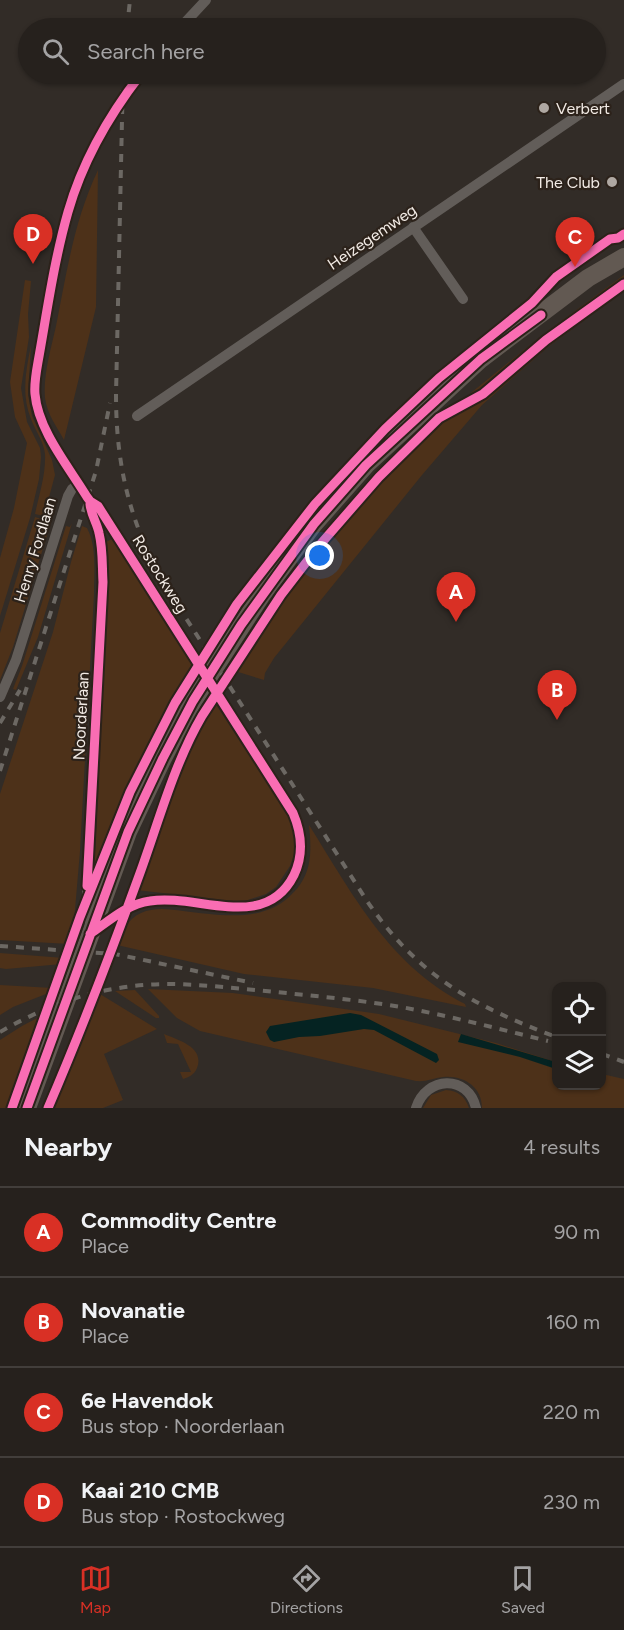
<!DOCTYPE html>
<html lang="en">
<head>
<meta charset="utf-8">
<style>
  :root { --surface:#26211d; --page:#2e2926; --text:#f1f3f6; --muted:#a4a3a4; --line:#423e3b; --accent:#d93025 }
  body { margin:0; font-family:Figtree,sans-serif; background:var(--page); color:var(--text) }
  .controls { position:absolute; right:18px; bottom:18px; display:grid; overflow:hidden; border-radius:12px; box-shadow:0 2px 4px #0004 }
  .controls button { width:54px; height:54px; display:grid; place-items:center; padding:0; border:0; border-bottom:2px solid var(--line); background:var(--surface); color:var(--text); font:30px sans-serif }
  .you { position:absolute; left:320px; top:556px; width:21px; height:21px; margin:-15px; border:4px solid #fff; border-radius:50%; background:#1a73e8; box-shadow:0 0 0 9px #1a73e833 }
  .badge { display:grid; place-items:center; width:39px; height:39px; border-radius:50%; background:var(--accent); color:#fff; font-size:20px; font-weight:700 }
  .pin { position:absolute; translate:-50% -50px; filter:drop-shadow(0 2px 3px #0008) }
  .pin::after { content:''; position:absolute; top:32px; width:21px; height:18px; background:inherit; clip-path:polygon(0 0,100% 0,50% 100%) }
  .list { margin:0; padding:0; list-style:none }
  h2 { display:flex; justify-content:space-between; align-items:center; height:78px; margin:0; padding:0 24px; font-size:26px }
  h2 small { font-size:20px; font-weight:400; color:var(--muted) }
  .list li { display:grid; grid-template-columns:39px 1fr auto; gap:18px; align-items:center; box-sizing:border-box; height:90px; padding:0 24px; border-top:2px solid var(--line) }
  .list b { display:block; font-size:22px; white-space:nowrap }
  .list p { margin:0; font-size:20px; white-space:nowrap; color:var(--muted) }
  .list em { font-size:20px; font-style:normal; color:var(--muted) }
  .icon { flex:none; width:33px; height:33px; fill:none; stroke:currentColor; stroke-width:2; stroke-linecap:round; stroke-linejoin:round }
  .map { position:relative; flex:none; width:624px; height:1108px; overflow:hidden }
  .search { position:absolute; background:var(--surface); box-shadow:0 2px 4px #0004; left:18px; right:18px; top:18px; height:66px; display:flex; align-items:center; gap:15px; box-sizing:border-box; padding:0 21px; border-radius:33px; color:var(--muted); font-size:22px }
  .sheet { height:438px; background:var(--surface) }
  nav { display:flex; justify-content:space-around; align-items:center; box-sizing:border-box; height:84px; border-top:2px solid var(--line); background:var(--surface); font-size:16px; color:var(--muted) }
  nav a { display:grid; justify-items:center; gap:3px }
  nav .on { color:var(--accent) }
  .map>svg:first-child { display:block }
  .green { fill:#4d3119 }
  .water { fill:#052322 }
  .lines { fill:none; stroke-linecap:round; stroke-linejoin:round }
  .street { stroke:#625d59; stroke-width:10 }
  .primary { stroke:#625952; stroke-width:18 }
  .rail { stroke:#6c6863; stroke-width:4; stroke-dasharray:8 8; stroke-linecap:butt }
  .cycleway-casing { stroke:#2c221a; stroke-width:13 }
  .cycleway { stroke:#f96db3; stroke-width:9 }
  .poi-dot { fill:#afa8a2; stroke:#2c221a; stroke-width:2 }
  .labels { text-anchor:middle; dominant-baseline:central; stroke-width:4.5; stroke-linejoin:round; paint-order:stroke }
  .poi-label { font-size:16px; fill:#f2ebe5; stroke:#2c221a; text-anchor:start }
  .street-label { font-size:16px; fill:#f2ebe5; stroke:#2c221a }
</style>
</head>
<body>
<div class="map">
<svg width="624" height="1108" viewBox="0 0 624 1108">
  <rect width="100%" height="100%" fill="#322c27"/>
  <!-- green -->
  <path class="green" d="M98 170 96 307 64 440C57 427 47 414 45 398 43 375 51 349 56 326 67 271 74 221 98 170Z
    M624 275V280L547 336 479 393 445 412 454 403 456 405 545 333Z
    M25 280 31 281 28 314 29 337 21 388 27 422 40 448 41 457 39 479 30 518 0 616V558L14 508 27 443 15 417 10 382Z
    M624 288V291L549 346 482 405 422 475 274 658 265 673 264 680 235 671 280 600 310 562 348 517 438 423 479 400 579 318Z
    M31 345 28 395 32 416 52 460 55 475 44 516 35 514C39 495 46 474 45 454 44 442 35 430 31 419 21 394 26 370 31 345Z
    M35 517 51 522 13 647 0 680V633Z
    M72 523 38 637 16 690 13 689 22 666 66 526 70 527Z
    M82 526 87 528C97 546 94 574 94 594L80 851 73 933 69 944 0 940V794L53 632 71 562Z
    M112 539 195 667C154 732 122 801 94 873L109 571 106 542Z
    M215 703 287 813 296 840 295 852 290 866 276 887 266 894 242 902 136 890 194 741Z
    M309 825C353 895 389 965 465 1004L466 1007 373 988 244 974 117 945C123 932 127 919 141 913 154 907 169 909 183 911 218 915 261 923 289 897 312 877 312 854 309 825Z
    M0 953 64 958 62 964 6 969 0 968Z
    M0 985 53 988 51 992 13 1007 0 1015Z
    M148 989 233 993 379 1014 496 1043 556 1062V1086H602V1074L624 1079V1108H482C482 1087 464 1075 443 1077 433 1078 427 1082 416 1081L200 1031 177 1018Z
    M135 990 159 1016V1018H156L115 991Z
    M100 994 157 1029 104 1054 123 1100 103 1108H51Z
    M43 1015 9 1108H0V1040L22 1026Z
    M164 1034C178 1040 205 1047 197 1068 194 1075 189 1077 183 1079L180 1072H191L178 1044 167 1043Z
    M446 1090C458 1091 465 1096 469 1108H423L431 1095Z"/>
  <!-- water -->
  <path class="water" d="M350 1013 361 1015 437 1054 439 1060 436 1063 374 1030 364 1029 320 1036 299 1037 274 1042 270 1040 266 1032 270 1026Z
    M461 1034 556 1062V1069L520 1057 458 1042Z"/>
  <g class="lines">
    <!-- street -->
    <path class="street" d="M180 28 206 0
      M413 227 463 299
      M137 416 624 84
      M0 697 16 660 68 496 72 489 79 483
      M90 928 87 889 103 582C102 566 103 550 100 534 97 522 91 513 90 501
      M93 932C111 920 130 902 152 900 199 896 268 931 294 874 304 853 302 834 293 813L98 506 90 501 87 497C69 467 38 430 35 394 34 384 36 373 38 362 47 312 54 261 68 212 82 163 110 114 141 74
      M416 1108C426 1076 468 1074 476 1108"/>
    <!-- primary -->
    <path class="primary" d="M27 1108 128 832 163 758 193 701 261 596 314 524 366 465 481 359 588 278 624 257"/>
    <!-- rail -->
    <path class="rail" d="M127 28 130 0
      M123 74 116 395C116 473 133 535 175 601L367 901C419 977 472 1005 556 1037
      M0 723 20 690
      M0 771 96 471 110 403
      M0 946 115 954 253 983
      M0 1032C37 1011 77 994 119 988 165 980 210 986 256 990 304 995 353 999 401 1007 450 1016 499 1029 548 1041
      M602 1054 624 1062"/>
    <defs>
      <path id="cycleway" d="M87 886 103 582C102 566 103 549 99 533 97 523 91 515 90 504
        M90 934C109 921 127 904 150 901 197 893 265 933 294 875 304 854 302 834 293 813L98 506 90 501 87 497C69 467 38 430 35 394 34 384 36 373 38 362 47 312 54 261 68 212 82 163 110 114 141 74
        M12 1108 80 917 130 792 175 703 237 604 315 504 385 429 439 378 532 303 556 277 610 239 618 238 624 234
        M27 1108 128 832 163 758 193 701 241 625 314 524 366 465 481 359 541 315
        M48 1108C81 1031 111 953 140 873 159 821 174 764 202 716L281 595 318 547 379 477 439 418 483 394 546 340 624 284"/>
    </defs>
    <!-- cycleway casing -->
    <use href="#cycleway" class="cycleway-casing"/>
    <!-- cycleway -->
    <use href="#cycleway" class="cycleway"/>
  </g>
  <!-- markers -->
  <g class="poi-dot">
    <circle cx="544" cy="108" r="6"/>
    <circle cx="612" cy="182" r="6"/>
  </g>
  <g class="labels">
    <!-- poi labels -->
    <g class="poi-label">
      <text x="556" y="108">Verbert</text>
      <text x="600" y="182" text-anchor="end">The Club</text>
    </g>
    <!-- street labels -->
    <g class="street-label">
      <text transform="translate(372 237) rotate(-34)">Heizegemweg</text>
      <text transform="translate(35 550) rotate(-73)">Henry Fordlaan</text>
      <text transform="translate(160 574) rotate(58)">Rostockweg</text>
      <text transform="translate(81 716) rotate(-87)">Noorderlaan</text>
    </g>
  </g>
</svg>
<div class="controls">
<button><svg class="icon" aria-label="locate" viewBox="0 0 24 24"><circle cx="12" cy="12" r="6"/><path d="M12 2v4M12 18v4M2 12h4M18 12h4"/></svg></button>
<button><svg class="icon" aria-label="layers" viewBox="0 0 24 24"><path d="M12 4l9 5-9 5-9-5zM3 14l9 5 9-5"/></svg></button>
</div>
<div class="you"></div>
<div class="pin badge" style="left:456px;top:622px">A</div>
<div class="pin badge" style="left:557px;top:720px">B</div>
<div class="pin badge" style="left:575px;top:267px">C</div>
<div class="pin badge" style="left:33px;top:264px">D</div>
<div class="search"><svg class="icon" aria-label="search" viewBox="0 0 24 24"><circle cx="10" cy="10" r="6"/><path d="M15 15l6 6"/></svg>Search here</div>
</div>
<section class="sheet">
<h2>Nearby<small>4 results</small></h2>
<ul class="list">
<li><span class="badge">A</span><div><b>Commodity Centre</b><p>Place</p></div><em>90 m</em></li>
<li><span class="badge">B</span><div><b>Novanatie</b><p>Place</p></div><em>160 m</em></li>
<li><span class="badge">C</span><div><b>6e Havendok</b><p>Bus stop · Noorderlaan</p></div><em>220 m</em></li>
<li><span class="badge">D</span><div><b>Kaai 210 CMB</b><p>Bus stop · Rostockweg</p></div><em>230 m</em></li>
</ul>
</section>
<nav>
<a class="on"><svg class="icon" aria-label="map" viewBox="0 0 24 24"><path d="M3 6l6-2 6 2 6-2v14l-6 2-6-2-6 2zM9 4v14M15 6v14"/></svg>Map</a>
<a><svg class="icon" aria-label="directions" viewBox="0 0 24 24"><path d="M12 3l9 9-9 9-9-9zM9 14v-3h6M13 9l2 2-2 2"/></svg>Directions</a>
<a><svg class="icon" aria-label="saved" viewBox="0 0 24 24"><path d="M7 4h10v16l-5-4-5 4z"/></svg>Saved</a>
</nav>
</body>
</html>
